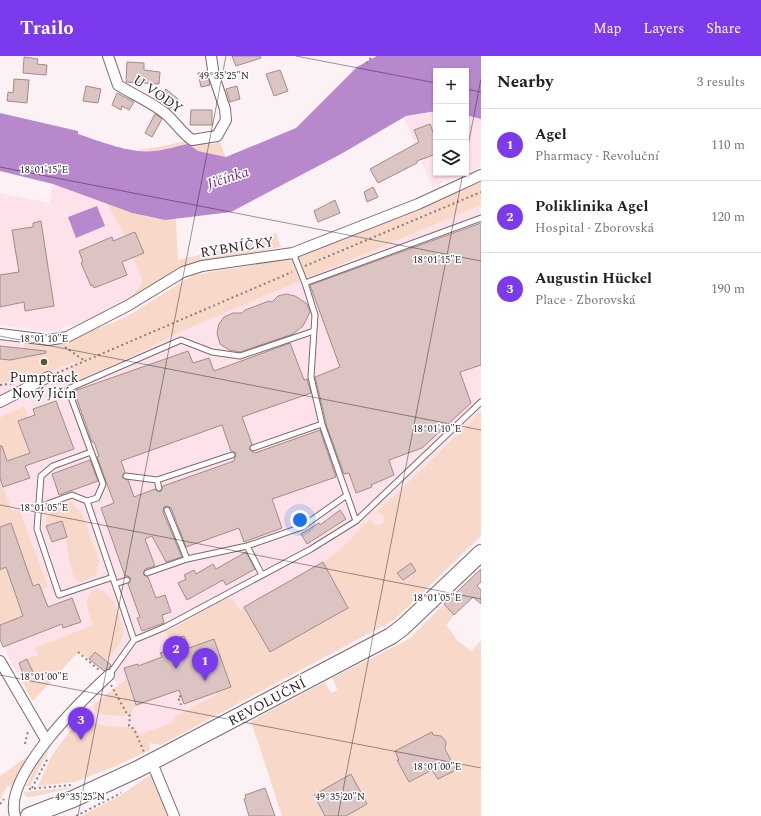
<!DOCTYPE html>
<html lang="en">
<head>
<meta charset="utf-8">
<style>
  :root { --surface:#fff; --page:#f2f2f2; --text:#202124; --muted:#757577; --line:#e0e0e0; --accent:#7c3aed }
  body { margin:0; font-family:Spectral,serif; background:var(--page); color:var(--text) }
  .controls { position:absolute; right:12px; top:12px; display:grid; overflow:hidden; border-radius:0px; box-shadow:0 1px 3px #0004 }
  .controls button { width:36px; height:36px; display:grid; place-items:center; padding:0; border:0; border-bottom:1px solid var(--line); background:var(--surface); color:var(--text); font:20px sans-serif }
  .you { position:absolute; left:300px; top:464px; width:14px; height:14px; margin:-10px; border:3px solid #fff; border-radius:50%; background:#1a73e8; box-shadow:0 0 0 6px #1a73e833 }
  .badge { display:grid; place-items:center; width:26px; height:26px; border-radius:50%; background:var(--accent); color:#fff; font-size:13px; font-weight:700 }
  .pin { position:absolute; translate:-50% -33px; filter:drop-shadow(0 1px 2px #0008) }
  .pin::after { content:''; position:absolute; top:21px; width:14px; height:12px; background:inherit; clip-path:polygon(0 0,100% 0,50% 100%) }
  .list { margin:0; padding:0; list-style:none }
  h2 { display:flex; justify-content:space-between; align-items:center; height:52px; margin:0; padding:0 16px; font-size:17px }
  h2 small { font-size:13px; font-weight:400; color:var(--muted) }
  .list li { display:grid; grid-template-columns:26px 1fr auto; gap:12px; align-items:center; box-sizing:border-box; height:72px; padding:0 16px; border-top:1px solid var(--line) }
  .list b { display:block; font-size:15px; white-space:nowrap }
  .list p { margin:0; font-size:13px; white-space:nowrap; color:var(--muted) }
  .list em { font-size:13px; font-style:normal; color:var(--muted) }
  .icon { flex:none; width:22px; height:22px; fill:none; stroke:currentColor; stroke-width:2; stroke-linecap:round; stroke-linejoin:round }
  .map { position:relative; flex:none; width:481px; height:760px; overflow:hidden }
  header { display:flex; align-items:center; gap:24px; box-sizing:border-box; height:56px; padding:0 20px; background:var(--accent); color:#fff }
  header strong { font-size:19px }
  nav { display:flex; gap:22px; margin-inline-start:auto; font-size:14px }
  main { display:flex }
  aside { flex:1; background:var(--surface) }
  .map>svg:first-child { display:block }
  .built { fill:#fde3e9 }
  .green { fill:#f8d9c9 }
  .water { fill:#b788cb }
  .building { fill:#dcc4c2; stroke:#a28b89; fill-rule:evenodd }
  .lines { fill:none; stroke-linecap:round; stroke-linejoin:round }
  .service-casing { stroke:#7d686d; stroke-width:7 }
  .minor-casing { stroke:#7d686d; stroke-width:12 }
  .primary-casing { stroke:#7d686d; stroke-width:18 }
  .path { stroke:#877f81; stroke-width:2; stroke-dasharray:2 3; stroke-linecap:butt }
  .service { stroke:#fff; stroke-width:5 }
  .minor { stroke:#fff; stroke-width:10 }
  .primary { stroke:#fff; stroke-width:16 }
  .ticks { fill:none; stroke:#271f21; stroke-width:1; stroke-opacity:0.45 }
  .poi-dot { fill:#535a29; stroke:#fff; stroke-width:1.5 }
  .labels { text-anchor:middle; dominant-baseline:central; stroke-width:3; stroke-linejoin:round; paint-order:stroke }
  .street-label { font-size:14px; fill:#271f21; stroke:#fff }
  .poi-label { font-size:14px; fill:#271f21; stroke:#fff }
  .water-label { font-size:15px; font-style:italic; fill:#6a3081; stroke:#fff }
  .ticks-label { font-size:10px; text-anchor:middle; fill:#271f21; stroke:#fff; stroke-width:3; stroke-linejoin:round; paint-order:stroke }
</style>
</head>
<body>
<header>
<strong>Trailo</strong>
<nav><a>Map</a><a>Layers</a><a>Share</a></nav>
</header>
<main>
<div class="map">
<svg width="481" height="760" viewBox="0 0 481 760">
  <rect width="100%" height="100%" fill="#fcf2f5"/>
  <!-- built -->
  <path class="built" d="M436 55V117H466L432 131 404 61Z
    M466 59 481 63V111L466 117Z
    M481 126V480L394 564 239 646 185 656 172 662 174 666 139 678 134 671 105 670 84 663 78 664 90 651 118 629 113 621 79 595 33 645 11 607 0 583V284L46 288 61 286 115 266 133 257 193 219 273 211Z
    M53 128 107 148 125 180 143 226 127 246 82 268 65 270 60 274 49 276 0 269V137L49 147Z"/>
  <!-- green -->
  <path class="green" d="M185 85 214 88 219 85 226 101 198 95 188 88 153 95 134 94 159 91Z
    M481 126V149L184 274 124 304 71 327 69 317 76 305C51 316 28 325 0 327V303L10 304 30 300 23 293 24 286 46 288 61 286 115 266 133 257 193 219 295 202Z
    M107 148C129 156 152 165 176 163L178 204 252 187 276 177 281 191 201 206 127 246 143 226 125 180Z
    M24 350 28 361 18 365 29 396 7 405 0 400V362Z
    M481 356V480L394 564 161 689 150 687V694L116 710 75 726 38 730 52 699 78 664 84 663 105 670 134 671 140 678 173 666 172 662 231 631 214 583 189 592 185 580 170 585 166 576 225 543C234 541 237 548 240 555L244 551 270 596 348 552 323 506 342 492 372 461V465L375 469 382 468 384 463 383 460 378 457 374 459Z
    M0 422 12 455 19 453 48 531 41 534 39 528 33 530 11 468 0 471Z
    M67 446H72L82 458 99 504 96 519 82 526 76 524C67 507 68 484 62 465L46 470C46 456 55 451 67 446Z
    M6 511 19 549 44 540 48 551 0 569V514Z
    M97 533C115 537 120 561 124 577L119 589 106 605 95 596 89 603 79 595 33 645 20 622 33 616 27 603 38 599 35 592 93 569C89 556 80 540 97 533Z
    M444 548 454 559 446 569 458 585 471 595 481 585V760H282L251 665 325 626 331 637 338 634 332 622 409 583Z
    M127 623 135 648 144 646 145 648 133 652 131 660 105 659 95 655 93 649Z
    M53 686 30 730H26L38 706Z
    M28 700 13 732 7 730 0 744V720Z
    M151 718 155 722 169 760H81L121 739Z
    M77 731 31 741H27L23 736Z"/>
  <!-- water -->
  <path class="water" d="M377 0H481V63L466 59V15H436V55L406 60 341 98 231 156 165 164 132 157 53 128 0 115V57L78 75V78C99 85 131 98 154 95 165 94 177 90 188 88L198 95 226 101 296 72 357 11Z
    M97 150 105 170 76 182 68 161Z"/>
  <!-- building -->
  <path class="building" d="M232 0H260L261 2 236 10Z
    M24 1 38 3 37 8 47 9 46 19 23 17Z
    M127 6 144 7V14L160 16 159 28 126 26Z
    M280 14 288 35 274 40 266 18Z
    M207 15 210 29 201 31 198 17Z
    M14 23 29 24 27 47 7 45 8 36 13 37Z
    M86 30 101 33 98 47 83 45Z
    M237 30 240 43 230 46 226 33Z
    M166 33 178 43 170 53 158 43Z
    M117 37 134 46 129 54 122 50 121 54 112 49Z
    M191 54H212V69H190Z
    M155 58 162 63 152 81 145 77Z
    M430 68 436 84V98L417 105V107L378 127 370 113 419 86 414 74Z
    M373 131 378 141 367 146 364 136Z
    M335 144 340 157 318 166 314 155Z
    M41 165 54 250 25 255 24 246 0 251V219L19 216 12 174 33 171V167Z
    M481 167V309L460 316 471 347 422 392 389 404 394 419 371 429 372 431 356 437 349 417 344 418 327 371 315 321 340 311 310 229Z
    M135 176 144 197 122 206 127 219 94 232 93 229 91 230 81 207 83 206 79 195 112 181 113 185Z
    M286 238 295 240 307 248 310 256 303 270 293 278 240 296 229 294 220 288 217 277 219 268 224 261 233 257H242L245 254 269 245 272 246 278 240Z
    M290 287 304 324 307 323 311 337 242 361 252 388 249 393 255 397 320 374 336 421 272 443 282 472 244 486 239 472 186 491 171 452 167 450 164 451 163 456 182 501 166 506 152 480 145 483 155 510 145 513 143 518 148 521 156 542 165 539 171 556 162 559 164 567 142 575 137 562 140 561 128 528 131 523 128 520H125L101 452 114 447 97 401 99 400 94 386H92L74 335 188 295 193 307 209 302 214 315ZM222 369 231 395 236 397 234 405 163 430 160 436 155 433 134 441 128 424 122 421 125 416 121 405Z
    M0 290 46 295V297L10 304 0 303Z
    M56 345 74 393 25 410 30 422 3 431 0 422V390H2L7 405 30 397 18 365 35 359 33 353Z
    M90 404 98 425 59 439 52 418Z
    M340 454 346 463 307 488 301 478 319 467 320 469Z
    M62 465 67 481 52 486 46 470Z
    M11 467 33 530 39 528 48 551 72 542 81 566 63 572 62 568 3 591 0 583V569L23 560 6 511 0 514V471Z
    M246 496 255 513 226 529 223 524 187 544 178 527 186 523 184 519 194 514 196 518 213 508 216 513Z
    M323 506 348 552 270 596 244 551Z
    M411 507 416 515 403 524 397 517Z
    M481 513V526L477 530 481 534V548L473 541 454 559 444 548Z
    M184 580 189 592 214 583 231 631 184 648 179 634 136 649 124 612 138 608V610L162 601 160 597 174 592 171 584Z
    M95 596 111 609 109 613 104 615 89 603Z
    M27 603 33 616 24 620 19 607Z
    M432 676 433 679 441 680 444 683 446 687 445 693 456 714 438 723 432 714 409 726 397 704H399L395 695Z
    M351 718 367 748 346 760H325L314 739Z
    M265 732 275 760H249L244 743 246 742 245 739Z"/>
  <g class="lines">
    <defs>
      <path id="service" d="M293 197 305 227
        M253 392 322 368
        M91 396 53 410 41 420 37 473 59 539 113 521
        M126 420 157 424 232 399
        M157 424 159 432
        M39 451 72 439 87 445
        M167 454 187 503
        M356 465 322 368 311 321 315 259 305 227 481 162
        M247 490 262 519
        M147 517 187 503 247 490 302 471 347 439
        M115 528 127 524
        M134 584 87 445 97 442 103 428 68 333 181 284 212 296 240 300 314 275
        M109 619 134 584 165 571 311 493 356 465 481 346"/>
      <path id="minor" d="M108 0 118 29C134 39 151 46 166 58 175 66 182 77 192 84L217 80 226 64 225 53 214 20 211 0
        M0 278 48 284 67 281 129 249 183 216 202 210 293 197 418 148 481 119
        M0 346 48 321
        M0 605 46 684
        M155 714 174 760
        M15 760C3 720 82 644 109 619"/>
      <path id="primary" d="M29 760 73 743 138 713 391 580 403 571 481 497"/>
    </defs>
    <!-- service casing -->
    <use href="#service" class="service-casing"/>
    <!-- minor casing -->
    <use href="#minor" class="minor-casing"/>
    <!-- primary casing -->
    <use href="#primary" class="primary-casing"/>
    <!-- path -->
    <path class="path" d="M366 7 373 0
      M305 210 481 136
      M65 291 85 305
      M57 317 292 216
      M0 329 11 328
      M78 596 99 614
      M111 629 127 658 130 660 129 670 134 673 144 696
      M181 640 178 641 181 649
      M25 688 28 675
      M32 732 48 702
      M29 733 71 729
      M0 748 4 743
      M76 760 121 737"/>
    <!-- service -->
    <use href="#service" class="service"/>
    <!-- minor -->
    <use href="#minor" class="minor"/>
    <!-- primary -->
    <use href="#primary" class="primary"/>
  </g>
  <!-- ticks -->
  <path class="ticks" d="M296 0 436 27M466 33 481 36M466 100 481 23M0 111 481 205M0 280 481 374M0 449 481 543M0 619 481 712M78 760 226 0M338 760 463 117"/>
  <!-- markers -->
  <circle class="poi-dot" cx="44" cy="306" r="4"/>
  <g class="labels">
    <!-- street labels -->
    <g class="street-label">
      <text transform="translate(158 38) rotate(34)">U VODY</text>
      <text transform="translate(237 191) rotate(-9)">RYBNÍČKY</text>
      <text transform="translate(267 646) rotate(-28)">REVOLUČNÍ</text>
    </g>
    <!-- poi labels -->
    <g class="poi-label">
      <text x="44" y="321">Pumptrack<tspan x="44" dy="16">Nový Jičín</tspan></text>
    </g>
    <!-- water labels -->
    <g class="water-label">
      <text transform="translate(228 122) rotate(-18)">Jičínka</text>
    </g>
  </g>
  <g class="ticks-label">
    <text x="224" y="23">49°35'25"N</text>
    <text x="44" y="117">18°01'15"E</text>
    <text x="437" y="207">18°01'15"E</text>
    <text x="44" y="286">18°01'10"E</text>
    <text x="437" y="376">18°01'10"E</text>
    <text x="44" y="455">18°01'05"E</text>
    <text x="437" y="545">18°01'05"E</text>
    <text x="44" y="624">18°01'00"E</text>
    <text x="437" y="714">18°01'00"E</text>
    <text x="80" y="744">49°35'25"N</text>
    <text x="340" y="744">49°35'20"N</text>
  </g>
</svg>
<div class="controls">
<button>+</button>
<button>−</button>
<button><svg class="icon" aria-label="layers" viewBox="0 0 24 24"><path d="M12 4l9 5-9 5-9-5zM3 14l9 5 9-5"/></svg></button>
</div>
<div class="you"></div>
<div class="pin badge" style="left:205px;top:625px">1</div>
<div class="pin badge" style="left:176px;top:613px">2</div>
<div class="pin badge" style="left:81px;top:684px">3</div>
</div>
<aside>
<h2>Nearby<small>3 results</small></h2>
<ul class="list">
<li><span class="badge">1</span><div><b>Agel</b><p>Pharmacy · Revoluční</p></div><em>110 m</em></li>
<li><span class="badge">2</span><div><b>Poliklinika Agel</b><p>Hospital · Zborovská</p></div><em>120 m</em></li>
<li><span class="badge">3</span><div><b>Augustin Hückel</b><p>Place · Zborovská</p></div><em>190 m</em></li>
</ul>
</aside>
</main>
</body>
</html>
